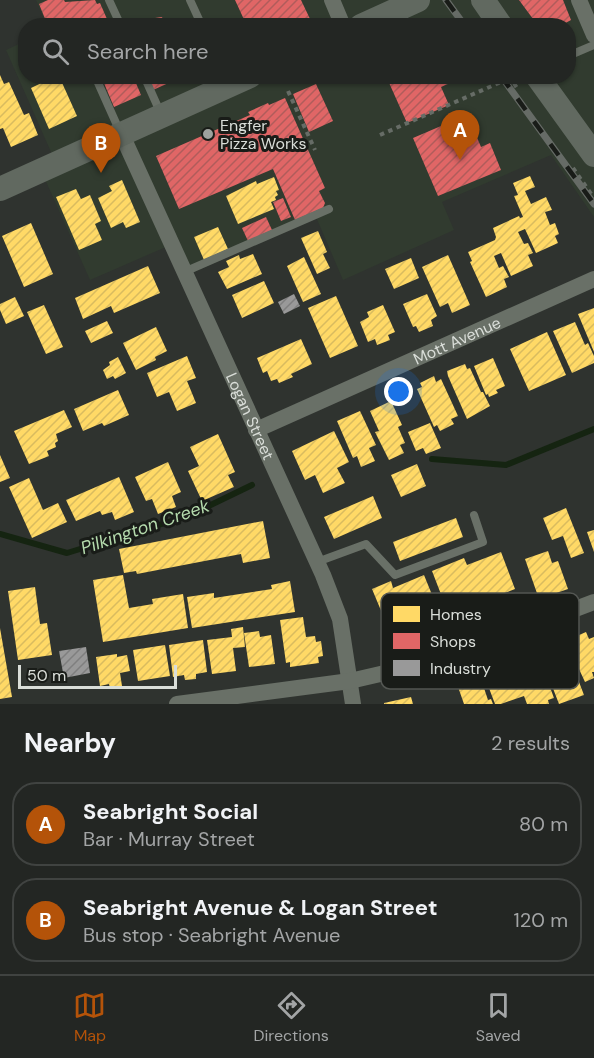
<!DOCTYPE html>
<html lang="en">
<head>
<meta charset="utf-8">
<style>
  :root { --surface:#232623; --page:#2b2e2b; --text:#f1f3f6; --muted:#a3a5a6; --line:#404341; --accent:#b45309 }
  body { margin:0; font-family:"DM Sans",sans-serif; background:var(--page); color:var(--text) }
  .scale { position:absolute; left:18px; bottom:15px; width:159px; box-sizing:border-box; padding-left:6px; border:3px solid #daded9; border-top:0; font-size:16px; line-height:21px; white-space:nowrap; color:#daded9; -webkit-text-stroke:4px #191c18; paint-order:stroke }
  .you { position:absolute; left:399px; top:392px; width:21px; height:21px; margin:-15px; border:4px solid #fff; border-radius:50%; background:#1a73e8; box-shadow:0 0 0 9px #1a73e833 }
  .badge { display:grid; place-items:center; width:39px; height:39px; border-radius:50%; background:var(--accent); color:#fff; font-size:20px; font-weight:700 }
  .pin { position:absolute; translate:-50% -50px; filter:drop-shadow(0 2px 3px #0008) }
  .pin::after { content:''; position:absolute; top:32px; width:21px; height:18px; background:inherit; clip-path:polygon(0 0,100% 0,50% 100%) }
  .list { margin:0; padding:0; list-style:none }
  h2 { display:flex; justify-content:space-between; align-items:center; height:78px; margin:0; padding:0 24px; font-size:26px }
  h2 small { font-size:20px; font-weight:400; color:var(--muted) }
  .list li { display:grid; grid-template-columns:39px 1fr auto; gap:18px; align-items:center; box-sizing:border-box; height:84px; margin:0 12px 12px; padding:0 12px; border:2px solid var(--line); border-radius:24px }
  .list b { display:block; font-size:22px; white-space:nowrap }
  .list p { margin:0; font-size:20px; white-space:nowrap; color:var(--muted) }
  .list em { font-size:20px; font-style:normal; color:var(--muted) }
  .icon { flex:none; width:33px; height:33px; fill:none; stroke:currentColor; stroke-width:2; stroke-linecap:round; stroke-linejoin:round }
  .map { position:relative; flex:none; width:594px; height:704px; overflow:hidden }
  .search { position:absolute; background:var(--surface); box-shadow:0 2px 4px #0004; left:18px; right:18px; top:18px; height:66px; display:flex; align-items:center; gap:15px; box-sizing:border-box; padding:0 21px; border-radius:24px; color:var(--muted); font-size:22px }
  .sheet { height:270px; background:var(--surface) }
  nav { display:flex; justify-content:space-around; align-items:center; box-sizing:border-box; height:84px; border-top:2px solid var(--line); background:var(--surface); font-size:16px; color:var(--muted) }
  nav a { display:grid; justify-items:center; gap:3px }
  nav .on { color:var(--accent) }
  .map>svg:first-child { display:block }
  .built { fill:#313b2f }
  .homes { fill:url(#homes-hatch) }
  .shops { fill:url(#shops-hatch) }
  .industry { fill:url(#industry-hatch) }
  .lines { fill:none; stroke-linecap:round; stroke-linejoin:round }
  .stream { stroke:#152411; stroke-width:6 }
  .path { stroke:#666c66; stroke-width:4; stroke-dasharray:4.5 4.5; stroke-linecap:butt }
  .service { stroke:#697067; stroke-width:8 }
  .minor { stroke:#697067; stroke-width:16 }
  .secondary { stroke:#616960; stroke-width:24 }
  .rail-casing { stroke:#666b66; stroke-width:7 }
  .rail { stroke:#191c18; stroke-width:4.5; stroke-dasharray:14; stroke-linecap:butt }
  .poi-dot { fill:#9ea29e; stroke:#191c18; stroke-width:2 }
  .labels { text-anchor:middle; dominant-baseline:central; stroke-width:6; stroke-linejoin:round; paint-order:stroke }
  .poi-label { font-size:16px; fill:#daded9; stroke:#191c18; text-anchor:start }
  .street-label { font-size:16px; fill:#daded9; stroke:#191c18 }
  .water-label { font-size:18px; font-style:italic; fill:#b5dbad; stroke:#191c18 }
  .key { fill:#191c18; stroke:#535652; stroke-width:1.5 }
  .key-label { font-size:16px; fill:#daded9 }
</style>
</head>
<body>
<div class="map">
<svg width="594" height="704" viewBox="0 0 594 704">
  <defs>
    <pattern id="homes-hatch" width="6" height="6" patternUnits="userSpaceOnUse" patternTransform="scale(1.5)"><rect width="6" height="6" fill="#ffd966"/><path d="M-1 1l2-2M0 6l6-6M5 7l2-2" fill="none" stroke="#d9bb5f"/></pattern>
    <pattern id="shops-hatch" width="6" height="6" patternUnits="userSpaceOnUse" patternTransform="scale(1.5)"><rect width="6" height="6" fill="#e06666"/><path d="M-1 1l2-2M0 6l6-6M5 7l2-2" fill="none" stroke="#b05c5b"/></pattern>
    <pattern id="industry-hatch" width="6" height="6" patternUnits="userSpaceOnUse" patternTransform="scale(1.5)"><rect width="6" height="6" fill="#999"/><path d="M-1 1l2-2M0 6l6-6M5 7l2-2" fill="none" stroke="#7f7f7f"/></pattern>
  </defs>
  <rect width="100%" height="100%" fill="#2f332f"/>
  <!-- built -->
  <path class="built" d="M36 0H594V217L551 155 442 202 454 230 343 280 316 217 190 274 175 243 90 280 40 168 55 161 6 50 25 41 26 76H568V26H47Z"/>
  <!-- homes -->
  <path class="homes" d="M0 75 4 84 9 82 24 115 29 113 38 135 11 147 3 128 0 129Z
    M56 76H59L77 116 49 129 31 88Z
    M530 176 535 187 525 191 531 204 546 197 552 210 545 212 550 225 555 223 559 234 555 236 558 243 536 253 525 229 518 232 524 244 528 243 533 253 528 255 533 266 511 276 501 253 494 256 499 268 503 266 509 277 504 279 507 287 486 297 470 262 472 261 468 252 495 240 496 237 493 228 519 216 520 218 523 217 514 196 518 195 513 183Z
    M274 177 279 190 276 191 278 195 275 197 276 200 271 202 274 209 238 224 226 196 256 181 257 184Z
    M122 180 140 222 126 228 123 222 111 228 98 198 112 191 109 186Z
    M76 189 81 199 90 195 101 221 95 224 102 240 79 250 56 197Z
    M31 223 53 274 24 287 2 236Z
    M218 227 228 249 204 260 194 237Z
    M318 231 327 252 323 254 330 268 317 274 301 238Z
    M253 254 262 274 227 289 218 272 229 267 226 261 239 255 240 259Z
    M448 255 470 305 452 313 448 303 440 307 422 267Z
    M304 257 321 294 303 302 287 266Z
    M411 258 419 278 394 289 385 269Z
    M148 266 160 293 114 313 111 306 83 319 75 298Z
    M264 281 274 303 242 318 232 295Z
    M427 294 437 316 431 320 433 326 419 332 416 326 413 327 403 304Z
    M336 296 358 346 330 358 308 308Z
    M15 297 24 316 6 324 0 310V304Z
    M44 305 63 347 46 354 27 312Z
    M383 305 395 332 388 335 390 340 377 345 375 339 368 342 360 322 369 317 367 312Z
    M594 308V352L578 314Z
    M107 321 113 333 91 343 85 331Z
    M575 322 585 345 588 343 594 356V363L572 373 553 331Z
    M156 327 167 351 155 357 156 360 136 370 123 343Z
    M547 332 566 375 529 391 510 349Z
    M301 339 312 364 291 374 293 377 279 383 277 379 271 381 267 371 263 373 257 358Z
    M187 356 196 378 187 381 196 403 177 411 169 392 157 397 147 373Z
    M118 357 126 373 115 379 113 376 107 379 103 370 110 365 109 362Z
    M493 358 505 386 496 390 498 393 489 397 488 394 486 395 474 366Z
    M465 364 467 369 470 368 481 392H483L490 406 467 419 448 376 447 371Z
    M434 376 436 382 441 379 458 416 451 419 454 424 440 431 437 425 434 427 417 389 422 387 420 383Z
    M118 390 129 415 104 426 102 423 83 431 74 409Z
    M391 401 402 425 398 427 405 443 400 445 404 453 389 460 375 432 379 431 370 411Z
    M64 410 72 427 56 434 58 441 55 443 56 447 47 451 49 456 29 464 14 431Z
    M360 411 376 445 369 448 375 461 361 467 357 456 353 458 337 421Z
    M430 423 441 448 426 454 423 448 416 451 408 432Z
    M334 431 349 462 337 468 345 483 323 493 315 475 305 480 292 451Z
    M218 434 235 472 228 475 234 487 202 501 188 471 199 466 190 447Z
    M0 455 10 478 0 482Z
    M168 462 181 492 172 496 176 507 158 514 152 499 146 501 135 477Z
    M417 464 426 486 401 497 391 475Z
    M119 477 134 512 115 520 112 512 102 515 100 511 76 521 66 500Z
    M29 478 43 510 58 503 67 522 32 538 9 487Z
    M373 496 382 518 334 539 324 517Z
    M566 508 584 553 571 558 563 536 552 540 543 518Z
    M456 518 463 537 400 561 393 542Z
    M263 521 270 558 243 563 241 554 137 574 136 571 124 573 119 549Z
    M594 530V552L587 532Z
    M548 551 552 563 558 561 568 589 539 599 525 559Z
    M501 552 515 589 449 615 432 571 464 558 467 565Z
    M123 575 129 608 153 604 152 599 183 594 188 628 103 642 93 580Z
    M424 575 441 617 392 637 372 589 391 581 393 588Z
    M290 581 295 612 192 628 187 597 214 593V598L272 589 271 585Z
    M35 587 40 624 47 623 52 655 18 660 8 591Z
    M303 617 306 637 315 636 316 642 321 641 323 656 318 657 319 663 290 667V662L286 663 280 620Z
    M243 627 245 647 233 648 236 671 212 674 207 640 232 637 231 629Z
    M0 628 12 697 0 699Z
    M259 631 260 637 271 635 275 664 249 667 244 633Z
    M586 632 589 639 594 637V672H592L594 678 585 682 579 669 576 670 567 647 575 644 572 638Z
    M203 640 207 672 196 674V679L185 680 184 675 173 677 169 645Z
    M564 643 584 695 559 704 539 652Z
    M165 645 170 676 138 681 133 650Z
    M117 654V657L127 655 130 671 120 673 122 686 110 688 109 684 100 686 96 657Z
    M529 655 530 658 538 655 554 698 548 700 549 704H527L524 696 501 704H495L484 675 513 665 511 661Z
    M480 676 488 700 491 699 493 704H464L457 684Z
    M411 697 413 704H384V703Z"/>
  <!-- shops -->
  <path class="shops" d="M48 0H64L65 2 95 0 97 4 100 3 110 26H74L72 22 64 26H48L39 4Z
    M235 0H301L311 21 301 26H247Z
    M519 0H563L571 20 560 26H542L540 22 536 23Z
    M162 17 166 26H147L141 20Z
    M101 76H133L141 95 114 107Z
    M147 76H184L153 90Z
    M369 76H384L371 82Z
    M386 76H447L450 83 441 87 449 105 407 123Z
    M316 84 333 121 309 132 293 94Z
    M285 98 325 188 319 191 325 203 323 208 295 220 273 169 179 209 156 156 250 115 248 112 268 103 269 105Z
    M455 120 460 133 473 128 481 147 490 143 501 170 438 196 413 138Z
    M283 198 291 217 281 221 273 202Z
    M266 217 272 230 248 241 242 228Z"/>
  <!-- industry -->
  <path class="industry" d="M294 294 300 306 284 314 278 302Z
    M86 647 90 673 64 678 59 651Z"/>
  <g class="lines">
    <!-- stream -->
    <path class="stream" d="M432 459 506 465 594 429
      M0 534 67 553 188 516 252 485"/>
    <!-- path -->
    <path class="path" d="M509 76 517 88
      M288 91 315 150
      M380 135 510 78
      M573 168 594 198"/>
    <!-- service -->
    <path class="service" d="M109 0 121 26
      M190 0 202 26
      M568 56 594 45
      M95 76 120 132
      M144 76 161 114
      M184 272 329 209
      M317 562 366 544 395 575 483 542 474 515"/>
    <!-- minor -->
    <g class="minor">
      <path d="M332 0 343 26"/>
      <path d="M579 0 594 35"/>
      <path id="s1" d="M122 135 323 575 340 619 353 704"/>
      <path id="s2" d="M256 430 594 279"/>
      <path d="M177 704 350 681 441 660 594 602"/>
    </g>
    <!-- secondary -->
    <path class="secondary" d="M483 0 501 26
      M361 26 418 0
      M537 76 594 155
      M0 189 250 76"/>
    <defs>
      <path id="rail" d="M446 0 465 26
        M501 76 594 204"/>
    </defs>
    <!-- rail casing -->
    <use href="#rail" class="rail-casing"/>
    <!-- rail -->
    <use href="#rail" class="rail"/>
  </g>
  <!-- markers -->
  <circle class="poi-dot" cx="208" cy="134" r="6"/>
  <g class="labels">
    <!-- poi labels -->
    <g class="poi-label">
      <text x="220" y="125">Engfer<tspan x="220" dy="18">Pizza Works</tspan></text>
    </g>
    <!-- street labels -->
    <g class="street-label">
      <text stroke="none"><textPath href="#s2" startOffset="220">Mott Avenue</textPath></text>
      <text stroke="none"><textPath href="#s1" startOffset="309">Logan Street</textPath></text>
    </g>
    <!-- water labels -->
    <g class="water-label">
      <text transform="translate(145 527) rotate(-19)">Pilkington Creek</text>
    </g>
  </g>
  <!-- legend -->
  <rect x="381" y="593" width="198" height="96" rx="9" class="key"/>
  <rect x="393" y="606" width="27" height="16" fill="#ffd966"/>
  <rect x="393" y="633" width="27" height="16" fill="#e06666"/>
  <rect x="393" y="660" width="27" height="16" fill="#999"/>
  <g class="key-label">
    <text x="430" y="620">Homes</text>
    <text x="430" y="647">Shops</text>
    <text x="430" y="674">Industry</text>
  </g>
</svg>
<div class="scale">50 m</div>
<div class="you"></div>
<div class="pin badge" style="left:460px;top:160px">A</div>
<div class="pin badge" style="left:101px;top:173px">B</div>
<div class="search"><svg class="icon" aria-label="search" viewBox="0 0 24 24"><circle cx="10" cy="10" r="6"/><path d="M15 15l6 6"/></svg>Search here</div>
</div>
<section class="sheet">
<h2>Nearby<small>2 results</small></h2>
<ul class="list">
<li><span class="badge">A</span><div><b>Seabright Social</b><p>Bar · Murray Street</p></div><em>80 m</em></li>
<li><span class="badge">B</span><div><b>Seabright Avenue &amp; Logan Street</b><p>Bus stop · Seabright Avenue</p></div><em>120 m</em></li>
</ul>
</section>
<nav>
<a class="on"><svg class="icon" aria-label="map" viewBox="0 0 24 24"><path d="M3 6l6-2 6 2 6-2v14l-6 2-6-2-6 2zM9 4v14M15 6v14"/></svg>Map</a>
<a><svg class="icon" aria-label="directions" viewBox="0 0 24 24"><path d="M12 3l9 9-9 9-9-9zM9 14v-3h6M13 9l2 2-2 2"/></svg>Directions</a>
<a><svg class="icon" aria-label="saved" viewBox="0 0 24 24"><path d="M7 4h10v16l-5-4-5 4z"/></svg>Saved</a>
</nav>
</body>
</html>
